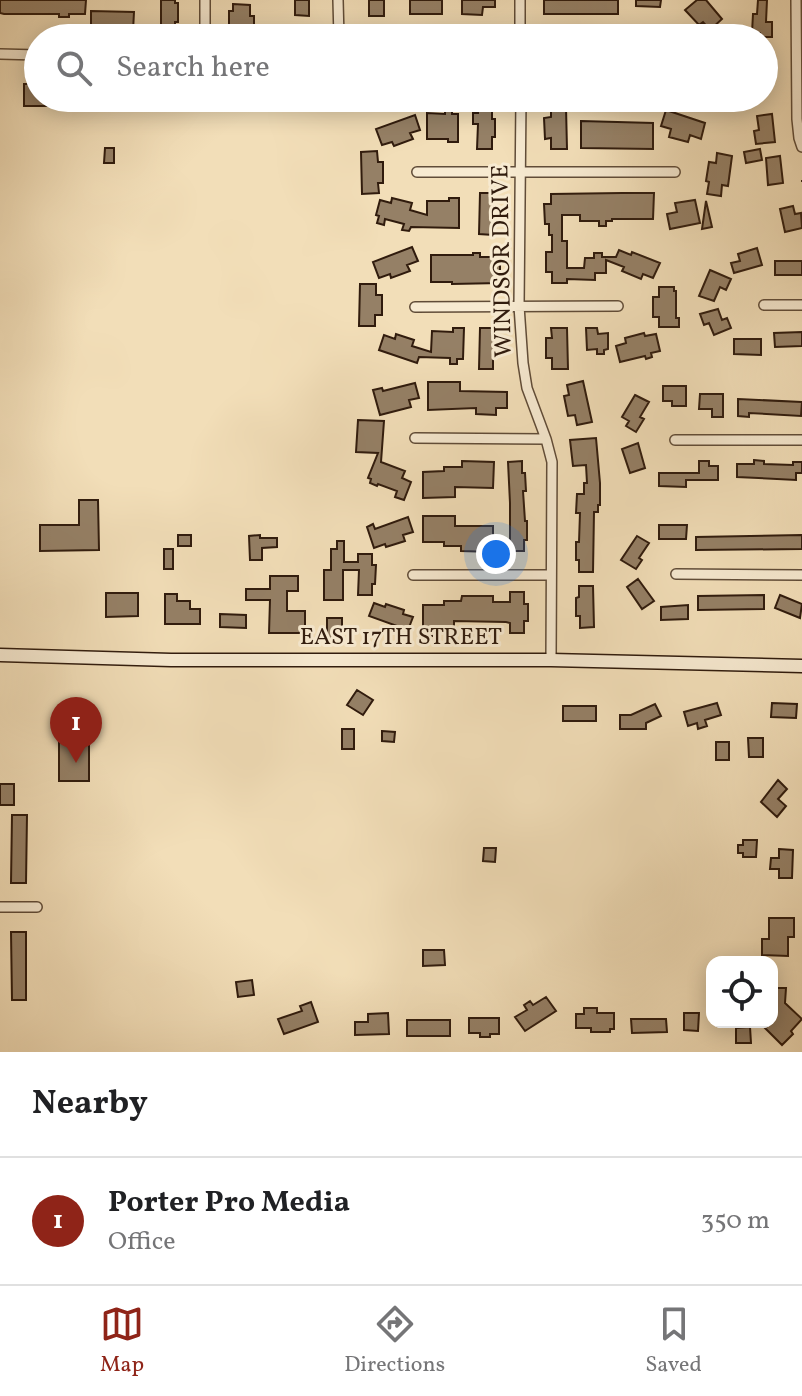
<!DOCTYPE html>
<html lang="en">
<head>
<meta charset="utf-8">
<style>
  :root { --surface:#fff; --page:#f2f2f2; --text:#202124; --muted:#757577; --line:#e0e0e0; --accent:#8f2418 }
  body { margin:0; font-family:Vollkorn,serif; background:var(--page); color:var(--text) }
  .controls { position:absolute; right:24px; bottom:24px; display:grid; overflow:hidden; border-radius:16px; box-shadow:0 4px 20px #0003 }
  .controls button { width:72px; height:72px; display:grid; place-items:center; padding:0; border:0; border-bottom:2px solid var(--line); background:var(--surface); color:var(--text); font:40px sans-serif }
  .you { position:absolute; left:496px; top:554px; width:28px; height:28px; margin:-20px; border:6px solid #fff; border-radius:50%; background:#1a73e8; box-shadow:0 0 0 12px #1a73e833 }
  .badge { display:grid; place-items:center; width:52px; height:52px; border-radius:50%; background:var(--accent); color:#fff; font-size:26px; font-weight:700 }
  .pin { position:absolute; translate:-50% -66px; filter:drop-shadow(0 2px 4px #0008) }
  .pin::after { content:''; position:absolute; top:42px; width:28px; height:24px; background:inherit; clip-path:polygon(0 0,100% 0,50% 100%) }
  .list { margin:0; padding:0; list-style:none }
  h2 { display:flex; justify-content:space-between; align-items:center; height:104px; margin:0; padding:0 32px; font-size:34px }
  h2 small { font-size:26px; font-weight:400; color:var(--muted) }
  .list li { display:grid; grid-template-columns:52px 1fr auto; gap:24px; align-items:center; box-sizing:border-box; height:128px; padding:0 32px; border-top:2px solid var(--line) }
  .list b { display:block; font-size:30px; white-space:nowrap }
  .list p { margin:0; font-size:26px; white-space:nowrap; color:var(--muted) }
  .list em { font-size:26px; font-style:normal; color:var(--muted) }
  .icon { flex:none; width:44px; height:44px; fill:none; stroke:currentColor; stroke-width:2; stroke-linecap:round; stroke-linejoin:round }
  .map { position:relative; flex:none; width:802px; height:1052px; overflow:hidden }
  .search { position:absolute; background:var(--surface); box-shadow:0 4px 20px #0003; left:24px; right:24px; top:24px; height:88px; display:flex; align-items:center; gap:20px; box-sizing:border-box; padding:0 28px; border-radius:44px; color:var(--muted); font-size:30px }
  .sheet { height:232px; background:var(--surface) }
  nav { display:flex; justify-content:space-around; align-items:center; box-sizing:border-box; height:112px; border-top:2px solid var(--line); background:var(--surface); font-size:22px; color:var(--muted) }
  nav a { display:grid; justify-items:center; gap:4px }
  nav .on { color:var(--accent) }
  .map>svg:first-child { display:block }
  .building { fill:#958066; stroke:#301b0d; stroke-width:2 }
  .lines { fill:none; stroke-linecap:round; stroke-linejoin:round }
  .minor-casing { stroke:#604c38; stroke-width:12 }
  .secondary-casing { stroke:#301b0d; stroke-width:15 }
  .path { stroke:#301b0d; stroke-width:2; stroke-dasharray:2 4; stroke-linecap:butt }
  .minor { stroke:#f7ead1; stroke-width:9 }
  .secondary { stroke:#f7ead1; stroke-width:12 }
  .labels { text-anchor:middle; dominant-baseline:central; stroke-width:6; stroke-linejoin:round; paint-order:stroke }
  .street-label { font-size:24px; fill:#301b0d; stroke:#f7ead1 }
</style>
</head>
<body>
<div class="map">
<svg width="802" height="1052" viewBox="0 0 802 1052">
  <rect width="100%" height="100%" fill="#f2deb8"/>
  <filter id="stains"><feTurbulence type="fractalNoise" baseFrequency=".0025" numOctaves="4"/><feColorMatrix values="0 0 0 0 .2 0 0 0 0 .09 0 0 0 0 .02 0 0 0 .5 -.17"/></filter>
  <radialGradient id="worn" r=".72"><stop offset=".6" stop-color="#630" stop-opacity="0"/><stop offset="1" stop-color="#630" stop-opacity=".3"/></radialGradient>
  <!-- building -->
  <path class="building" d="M0 0H86L85 14H69V17H59V14H4L0 13Z
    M161 0H175V3H178V22H175V33H161Z
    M295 0H309V16L295 15Z
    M369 0H384V16H369Z
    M410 0H442V14H410Z
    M462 0H495V7H483L482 15 462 14Z
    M544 0H618V14H544Z
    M636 0H661L660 7 636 6Z
    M697 0H706L722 19 710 30 703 22 699 25 685 10Z
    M758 0H767L766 22H772V37H760V33H752L753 14H757Z
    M233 4 250 5V16H254V33H229V11H233Z
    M91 11 134 12 133 31H91Z
    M24 84H38V98H57V106H24Z
    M551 107H566L567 149H551V138L545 139 544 118 551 117Z
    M478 108H492V119H495V137H492V149H477L478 124H473V113H478Z
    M445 109H452V114H458V142H448V139H427V113L445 114Z
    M666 110 705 123 701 139 690 135 688 142 669 137 671 129 661 126Z
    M772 114 775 142 756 144 754 131 759 130 757 116Z
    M415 115 420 130 410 133 413 139 394 146 392 142 382 145 376 129Z
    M581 121 653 123V149L581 148Z
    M105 148H114V163H104Z
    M760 149 762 160 746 163 744 152Z
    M377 151 378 162H383V183H378L379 193 362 194 361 152Z
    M717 153 732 156 728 186 722 185 721 196 707 194 709 182 706 181 709 162 716 163Z
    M780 156 783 183 768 185 766 158Z
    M480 193H494L493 205H497L496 223H494L493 235 479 234Z
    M622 193H654L653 219H612V221H606V226H599V221H580V215H562V241H567V268H584L585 258H594V253H602V257H616L619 250 631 255 632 252 660 263 653 278 643 274 641 279 622 271 624 267 606 260V273H595V280L567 279V283H552V272H546V252H552V235H549V224H545L544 204H551V194Z
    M392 198 412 203 410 210 427 215V201H449V198H459V228L411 227 409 231 402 230 404 224 385 219 384 225 377 223 379 216 376 215 380 200 391 203Z
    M695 200 700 223 670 229 667 214 677 212 675 203Z
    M706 201 712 227 702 229Z
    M793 206 795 214 801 213 802 228 785 232 780 209Z
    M412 247 418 261 407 265 410 271 391 278 390 274 379 278 373 262Z
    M757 248 762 265 734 273 731 263 740 261 738 254Z
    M473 253H480V257H500V283L452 284V282H431V255H473Z
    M775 261H802V275H775Z
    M710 270 731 279 726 290 720 287 714 301 699 296Z
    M360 284H376V295H382V315H375V326H359Z
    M659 287H674V291H676V318H679V327H659V317H653V297H659Z
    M718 309 722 320 727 318 731 328 714 335 709 323 704 325 700 314Z
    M453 328H464L463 359H457V364H450V358L419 357 417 363 379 350 384 335 395 339 396 334 414 340 412 346 431 352 432 331 453 332Z
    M480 328H494V339H497L496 358H493V369H479Z
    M551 328H567L568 369H552V358H546V338H552Z
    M586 328H597L598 334 608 333V349L604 350V354H597V349L587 350Z
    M802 332V346L775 347 774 333Z
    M644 333 645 336 656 334 660 351 651 353 652 357 646 359 645 356 620 362 616 346 626 343 625 338Z
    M734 339H761V355L734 354Z
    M583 381 592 422 577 425 575 415 568 416 564 396 569 395 567 385Z
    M428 382H460V391L507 392V408H496V415L476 414V408L428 410Z
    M415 383 419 398 409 400 411 407 380 415 373 390 382 388 383 391Z
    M663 386H686V406H672V401H663Z
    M700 394H723V417H712V409H699Z
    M635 395 649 402 640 417 644 419 636 432 626 426 629 421 622 417Z
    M738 399 802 402 801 416 749 413V417L738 416Z
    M358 420 384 421 381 462 405 471 402 478 411 482 404 500 395 497 397 491 378 484 377 486 370 483 371 479 368 478 378 453 356 452Z
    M596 438 600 483V505H598V512H594L593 572H579V560H576V542H579L580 513H576L577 494H584V483H587L586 465 573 466 570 440Z
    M638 443 645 468 630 473 622 449Z
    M754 460 764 461V464L793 465V462H802V473H796V480L737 477V464H754Z
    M462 461 494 462 493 488 455 487V497L423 498V472L444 471V467H462Z
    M522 461V473H525L526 491H523L525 521H527V540H524V551H510V503L508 462Z
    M699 461H709V466H718V480H686V487L659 486V473H699Z
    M79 500H98L99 550 40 551V525H79Z
    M423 516H455V526H493V552L461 551V546H444V542H423Z
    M408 517 413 532 403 535 405 541 386 547 385 544 374 548 367 527 373 524 375 529Z
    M659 525H687L686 539H659Z
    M178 535H191V546H178Z
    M260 535V538H277V547L262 548V560H250L249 536Z
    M802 535V549L696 550V537Z
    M637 536 649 543 639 558 642 560 636 569 621 560Z
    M337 541H344V562H358V554H372V565H376L375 584H372V595H358L359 570H343V600H324V570H331V549H337Z
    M164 549H173V569H164Z
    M270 576H298V591H287V611H305V633H269L270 600H246V589H270Z
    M638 579 654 601 642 609 627 587Z
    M579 586H593L594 627 580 628V616H576V598L579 597Z
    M510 592H524V604H528V621H524V633H510V623L506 622 454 621V631H436V636H423V605H444V601H461L462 596H493V602H510Z
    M106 593H138V616L106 617Z
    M165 594H177V601H190V609H200V624H165Z
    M764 595V609L698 610V596Z
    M780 595 802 604 800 618 775 608Z
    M374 603 385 607 386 604 404 610 403 614 413 617 408 630 369 616Z
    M688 605V619L661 620V607Z
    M220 614 246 615V628L220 627Z
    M327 618H342V638H327Z
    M357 690 373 700 363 715 347 705Z
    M717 703 721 715 705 720 707 726 698 729 697 723 688 726 684 712Z
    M772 703 797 704 796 718 771 717Z
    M655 704 661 716 646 723V729H620V715H631Z
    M59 705H89V781H59Z
    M563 706H596V721H563Z
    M342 729H354V749H342Z
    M382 731 395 732 394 742 382 741Z
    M748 738H763V757H749Z
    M716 742H729V760H716Z
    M778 780 787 789 778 799 786 806 777 817 761 802Z
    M0 784H14V805H0Z
    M12 815H27L26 883H11Z
    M743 840H757L756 857H743V853H738V845H743Z
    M484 848H496L495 862 483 861Z
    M779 849 793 850 792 878H779V869H770L771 858H779Z
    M769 918H794V937H788V956L762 955V939H769Z
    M11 932H26V1000H12Z
    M423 950H444L445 965 423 966Z
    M252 980 254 995 238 997 236 982Z
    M772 988H786L785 1003 802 1019 791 1031 793 1034 782 1045 762 1025 766 1022H772Z
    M546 997 556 1011 525 1031 515 1017 527 1010 524 1005 530 1001 533 1005Z
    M311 1002 318 1022 284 1034 278 1019 302 1011 300 1006Z
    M584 1008H597V1013H614V1029H610V1032H591V1028H576V1014H584Z
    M388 1013 389 1034 355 1035V1022H368V1014Z
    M684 1013H699L698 1031 684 1030Z
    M469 1018H499V1034H490V1037H480V1033H469Z
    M631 1019H666L667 1032 632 1033Z
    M407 1020H450V1036H407Z
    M750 1027 751 1043H736V1028Z"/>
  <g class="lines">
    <defs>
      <path id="minor" d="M205 0V38
        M338 0 339 38
        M520 0V38
        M796 0 797 119 799 138 802 147
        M0 54 38 55
        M521 98 519 306 523 363 527 388 546 439 552 462 551 660
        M417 172H675
        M764 305H802
        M415 307 618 306
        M415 438 546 439
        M675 440H802
        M676 574 802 575
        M413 575H550
        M0 907H37"/>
      <path id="secondary" d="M0 655 171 660H551L802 666"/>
    </defs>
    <!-- minor casing -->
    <use href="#minor" class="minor-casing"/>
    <!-- secondary casing -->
    <use href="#secondary" class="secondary-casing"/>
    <!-- path -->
    <path class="path" d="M801 181H802"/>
    <!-- minor -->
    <use href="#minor" class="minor"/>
    <!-- secondary -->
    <use href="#secondary" class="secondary"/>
  </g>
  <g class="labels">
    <!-- street labels -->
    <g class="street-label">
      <text transform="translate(503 261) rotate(-91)">WINDSOR DRIVE</text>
      <text x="401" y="638">EAST 17TH STREET</text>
    </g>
  </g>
  <rect width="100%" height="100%" filter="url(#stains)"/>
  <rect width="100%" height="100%" fill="url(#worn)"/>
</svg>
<div class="controls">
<button><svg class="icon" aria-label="locate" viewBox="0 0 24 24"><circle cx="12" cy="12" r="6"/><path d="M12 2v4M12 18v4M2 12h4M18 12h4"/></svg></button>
</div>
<div class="you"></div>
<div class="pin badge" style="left:76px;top:763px">1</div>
<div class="search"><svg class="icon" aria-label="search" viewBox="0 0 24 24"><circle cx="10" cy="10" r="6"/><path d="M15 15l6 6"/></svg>Search here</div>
</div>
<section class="sheet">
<h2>Nearby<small></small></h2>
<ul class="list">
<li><span class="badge">1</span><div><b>Porter Pro Media</b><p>Office</p></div><em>350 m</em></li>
</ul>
</section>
<nav>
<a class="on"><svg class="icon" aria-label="map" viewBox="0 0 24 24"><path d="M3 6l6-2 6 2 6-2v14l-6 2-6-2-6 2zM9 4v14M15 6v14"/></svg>Map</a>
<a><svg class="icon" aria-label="directions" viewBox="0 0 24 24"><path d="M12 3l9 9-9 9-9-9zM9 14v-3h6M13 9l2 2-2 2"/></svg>Directions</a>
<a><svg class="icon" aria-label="saved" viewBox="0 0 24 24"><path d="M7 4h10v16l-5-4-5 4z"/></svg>Saved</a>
</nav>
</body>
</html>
